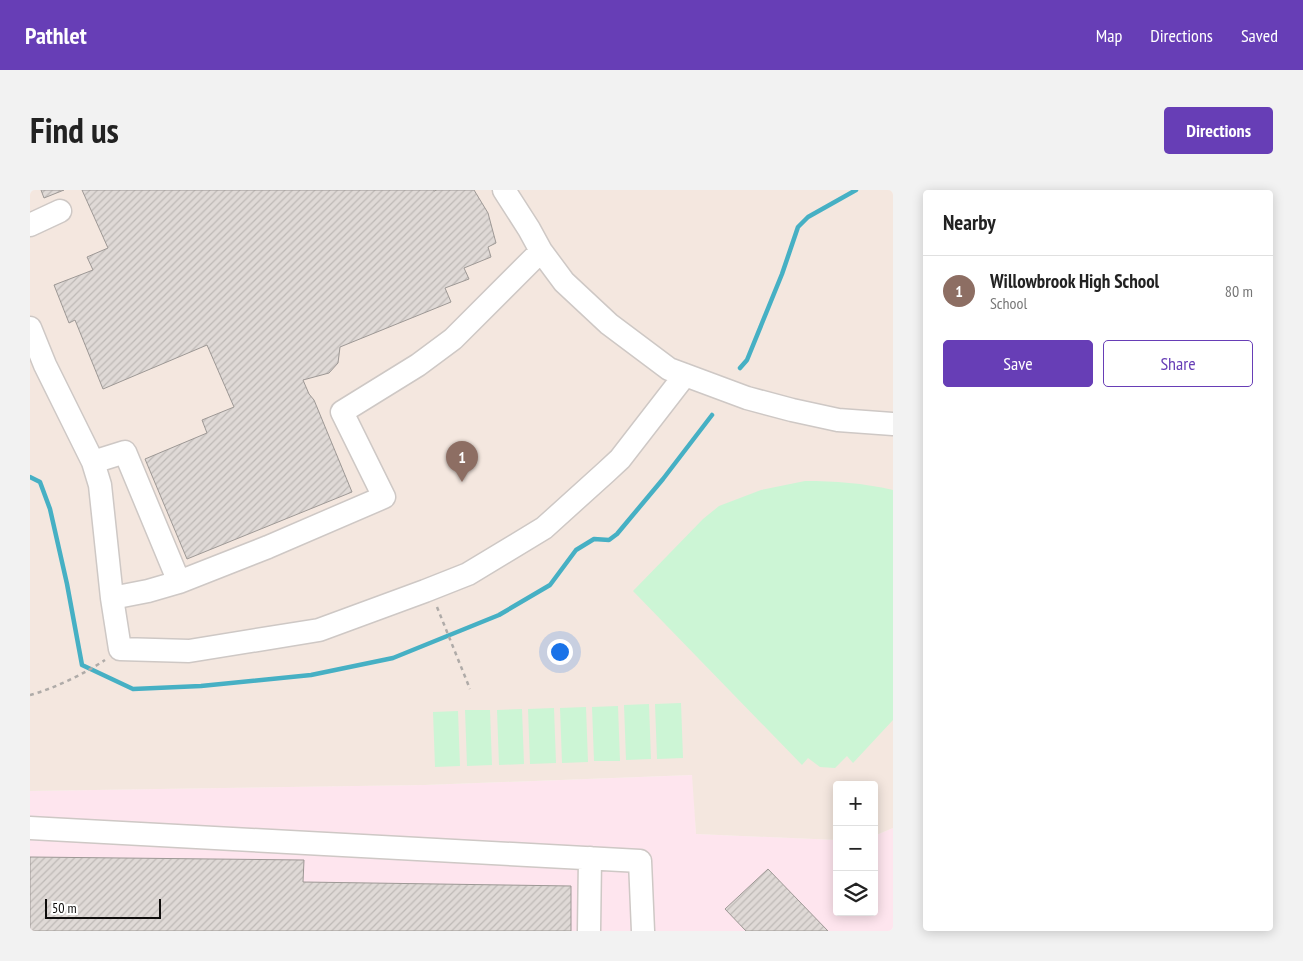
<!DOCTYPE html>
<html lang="en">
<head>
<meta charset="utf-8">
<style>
  :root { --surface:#fff; --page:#f2f2f2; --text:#222; --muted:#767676; --line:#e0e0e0; --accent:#673eb6 }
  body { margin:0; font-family:"PT Sans Narrow",sans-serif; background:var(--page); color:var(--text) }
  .controls { position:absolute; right:15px; bottom:15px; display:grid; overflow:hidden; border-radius:5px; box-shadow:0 2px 12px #0003 }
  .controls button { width:45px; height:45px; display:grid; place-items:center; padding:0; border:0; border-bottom:1px solid var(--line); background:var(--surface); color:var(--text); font:25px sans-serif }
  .scale { position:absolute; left:15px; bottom:12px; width:116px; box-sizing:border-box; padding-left:5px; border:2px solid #0f0d0c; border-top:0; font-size:14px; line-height:18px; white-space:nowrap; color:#0f0d0c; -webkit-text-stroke:4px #fff; paint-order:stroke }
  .you { position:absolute; left:529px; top:461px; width:18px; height:18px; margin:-12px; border:4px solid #fff; border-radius:50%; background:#1a73e8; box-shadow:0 0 0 8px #1a73e833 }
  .badge { display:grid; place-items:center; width:32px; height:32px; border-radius:50%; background:var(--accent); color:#fff; font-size:16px; font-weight:700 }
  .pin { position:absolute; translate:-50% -41px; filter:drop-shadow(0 1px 2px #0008) }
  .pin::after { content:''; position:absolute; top:26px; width:18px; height:15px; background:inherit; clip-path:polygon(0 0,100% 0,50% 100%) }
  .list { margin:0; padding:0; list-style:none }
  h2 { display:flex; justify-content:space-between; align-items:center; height:65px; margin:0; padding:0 20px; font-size:21px }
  h2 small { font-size:16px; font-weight:400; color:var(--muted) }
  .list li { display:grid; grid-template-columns:32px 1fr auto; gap:15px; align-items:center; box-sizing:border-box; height:70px; padding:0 20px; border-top:1px solid var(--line) }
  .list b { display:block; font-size:19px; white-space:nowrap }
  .list p { margin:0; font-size:16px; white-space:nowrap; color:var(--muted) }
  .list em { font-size:16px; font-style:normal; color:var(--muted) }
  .actions { display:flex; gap:10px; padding:15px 20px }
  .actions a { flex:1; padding:11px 0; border:1px solid var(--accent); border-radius:5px; text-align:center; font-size:18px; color:var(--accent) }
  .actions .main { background:var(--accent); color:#fff }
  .icon { flex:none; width:28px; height:28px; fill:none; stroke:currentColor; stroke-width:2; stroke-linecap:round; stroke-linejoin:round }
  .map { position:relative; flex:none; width:863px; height:741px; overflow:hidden; border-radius:5px }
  header { display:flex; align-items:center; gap:30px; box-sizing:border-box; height:70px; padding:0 25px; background:var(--accent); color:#fff }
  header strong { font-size:24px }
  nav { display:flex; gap:28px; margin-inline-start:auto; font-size:18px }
  .intro { display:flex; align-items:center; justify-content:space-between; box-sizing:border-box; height:120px; padding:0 30px }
  h1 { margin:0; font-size:35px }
  .button { padding:12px 22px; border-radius:5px; background:var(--accent); color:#fff; font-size:18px; font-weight:700 }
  main { display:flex; gap:30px; padding:0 30px }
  aside { flex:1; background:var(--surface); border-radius:5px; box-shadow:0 2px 12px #0003 }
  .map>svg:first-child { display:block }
  .commercial { fill:#fee5ee }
  .built { fill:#f4e7df }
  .pitch { fill:#ccf5d5 }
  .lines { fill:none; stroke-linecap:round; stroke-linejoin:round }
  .stream { stroke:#46b0c4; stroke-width:4.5 }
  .building { fill:url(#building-hatch); stroke:#9d9895 }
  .minor-casing { stroke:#cec8c5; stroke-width:25 }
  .path { stroke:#afaba8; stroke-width:2.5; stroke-dasharray:4 4; stroke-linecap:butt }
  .minor { stroke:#fff; stroke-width:22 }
</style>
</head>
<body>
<header>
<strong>Pathlet</strong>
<nav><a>Map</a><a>Directions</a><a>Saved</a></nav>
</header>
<div class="intro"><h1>Find us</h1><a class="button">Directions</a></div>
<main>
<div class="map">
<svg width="863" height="741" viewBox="0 0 863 741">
  <defs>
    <pattern id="building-hatch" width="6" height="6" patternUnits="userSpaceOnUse" patternTransform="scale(1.25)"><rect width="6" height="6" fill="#dfd9d6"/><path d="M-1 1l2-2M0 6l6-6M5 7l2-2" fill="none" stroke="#beb9b6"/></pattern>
  </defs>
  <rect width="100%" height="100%" fill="#fbf5f2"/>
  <!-- commercial -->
  <path class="commercial" d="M663 585 666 644 807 650V722H844V646L863 638V741H0V601L395 595Z"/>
  <!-- built -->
  <path class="built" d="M0 0H863V638L844 646V595H807V650L666 644 662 585 395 595 0 601Z"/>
  <!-- pitch -->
  <path class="pitch" d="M775 291C805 291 833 293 863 300V530L823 573 817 566 805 578 790 577 778 568 772 575 603 401 673 329 689 316 731 300Z
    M651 513 653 568 627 569 625 514Z
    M619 514 621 569 596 570 594 515Z
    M588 516 590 571H564L562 517Z
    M556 517 558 572 532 573 530 518Z
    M524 518 526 573 500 574 498 519Z
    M492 519 494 574 469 575 467 520Z
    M435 520H460L462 575 437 576Z
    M428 521 430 576 405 577 403 522Z"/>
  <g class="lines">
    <!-- stream -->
    <path class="stream" d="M710 178 717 170 752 84 768 37 778 27 826 0
      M0 287 10 292 20 319 37 394 52 475 103 499 171 496 281 485 363 468 469 425 520 395 546 360 564 349 579 350 587 344 633 289 682 225"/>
  </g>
  <!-- building -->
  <path class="building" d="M11 0H34L14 8Z
    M52 0H404V1L407 0H444L458 23 466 53 458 57 461 67 434 78 439 89 415 98 421 112 310 157 308 173 299 183 273 190 279 204 284 210 322 302 157 369 115 269 177 243 172 230 204 217 177 155 73 199 45 130 39 133 24 95 63 80 57 67 78 58Z
    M0 667 274 670 273 692 541 696V741H0Z
    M738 679 798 741H716L695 719Z"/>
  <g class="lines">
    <defs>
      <path id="minor" d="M474 0 499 39 511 61 534 92 579 134 639 179 717 208 762 220 808 230 863 234
        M0 35 30 21
        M0 138 15 175 63 272 70 295 82 408 90 459 159 461 289 440 395 401 438 384 514 338 576 282 590 269 655 185
        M63 272 95 262 149 392 238 357 354 307 312 222 388 175 423 149 511 61
        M82 408 118 401 149 392
        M0 638 610 671 613 741
        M559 741 560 668"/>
    </defs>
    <!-- minor casing -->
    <use href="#minor" class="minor-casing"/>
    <!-- path -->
    <path class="path" d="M407 417 440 499
      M0 505C23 499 56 483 75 470"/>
    <!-- minor -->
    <use href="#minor" class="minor"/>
  </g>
</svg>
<div class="controls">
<button>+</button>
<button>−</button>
<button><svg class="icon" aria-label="layers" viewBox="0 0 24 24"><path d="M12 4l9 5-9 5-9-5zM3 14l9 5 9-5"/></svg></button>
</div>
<div class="scale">50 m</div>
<div class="you"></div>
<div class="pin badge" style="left:432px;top:292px;background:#8d6e63">1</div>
</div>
<aside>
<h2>Nearby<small></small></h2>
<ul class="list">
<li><span class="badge" style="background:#8d6e63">1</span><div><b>Willowbrook High School</b><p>School</p></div><em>80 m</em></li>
</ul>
<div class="actions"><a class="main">Save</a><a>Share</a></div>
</aside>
</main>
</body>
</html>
